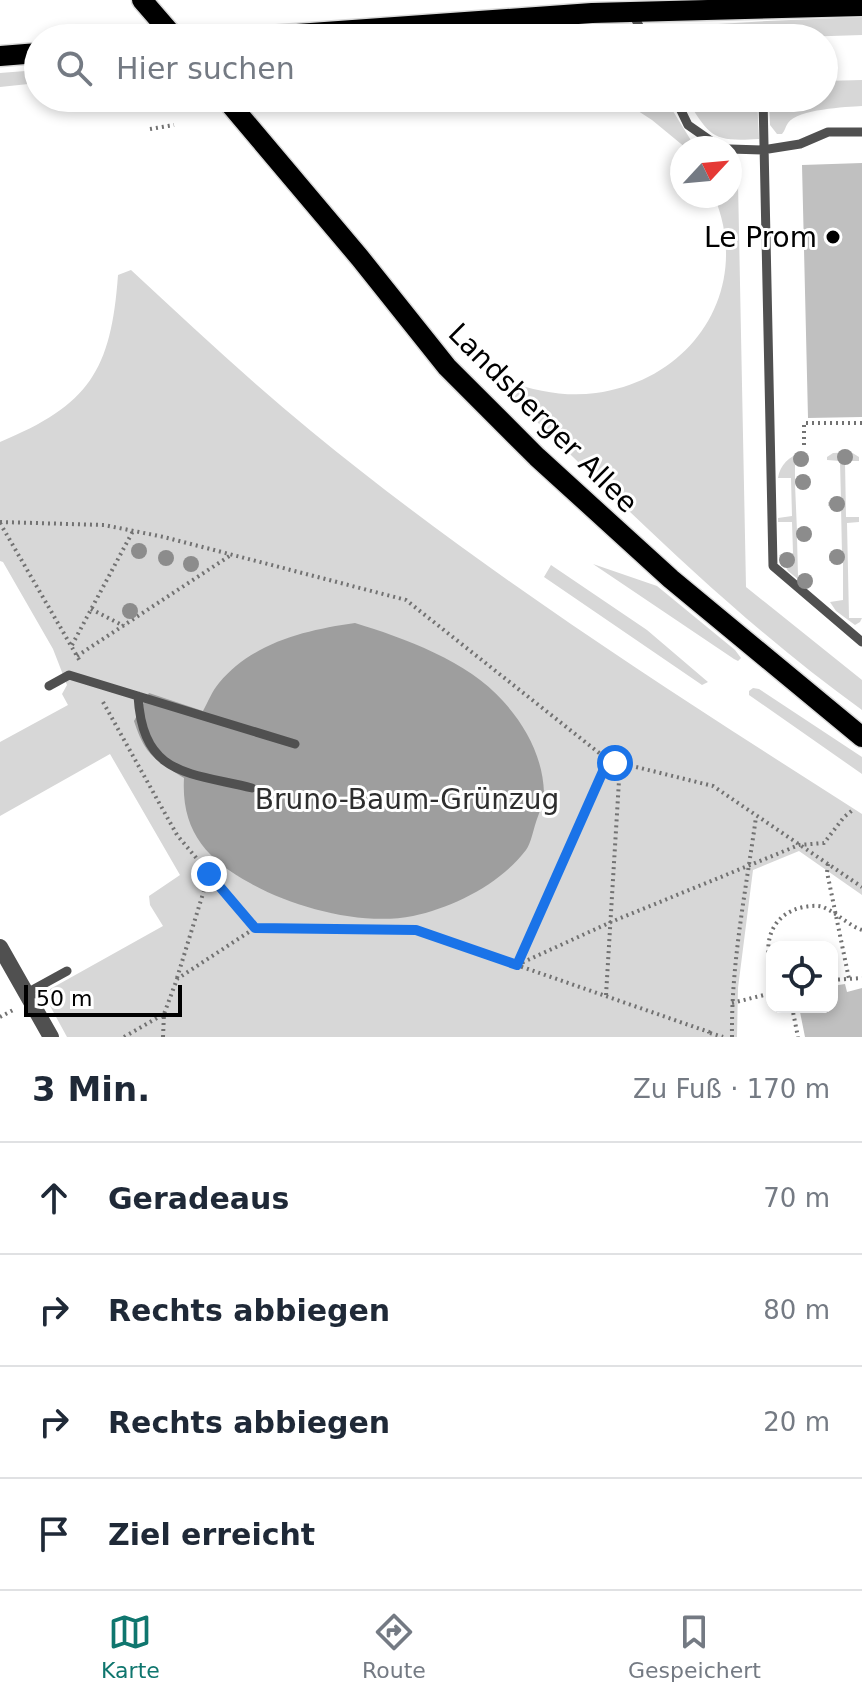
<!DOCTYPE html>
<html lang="de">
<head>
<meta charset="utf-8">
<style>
  :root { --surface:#fff; --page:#f2f2f3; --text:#1f2937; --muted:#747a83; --line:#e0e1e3; --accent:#0f766e }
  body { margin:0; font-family:"DejaVu Sans",sans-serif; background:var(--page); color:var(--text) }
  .controls { position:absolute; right:24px; bottom:24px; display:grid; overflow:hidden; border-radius:16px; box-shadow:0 4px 12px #0003 }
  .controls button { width:72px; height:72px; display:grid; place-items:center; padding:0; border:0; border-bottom:2px solid var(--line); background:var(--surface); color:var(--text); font:40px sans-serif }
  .compass { position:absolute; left:670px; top:136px; width:72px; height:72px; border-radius:50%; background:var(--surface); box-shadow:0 4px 12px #0003; rotate:64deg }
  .scale { position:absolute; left:24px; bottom:20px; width:158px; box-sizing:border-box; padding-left:8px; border:4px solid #000; border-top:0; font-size:22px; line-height:28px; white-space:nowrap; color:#000; -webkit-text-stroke:6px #fff; paint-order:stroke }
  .stop { position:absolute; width:24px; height:24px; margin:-18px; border:6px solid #1a73e8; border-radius:50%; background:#fff }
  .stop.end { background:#1a73e8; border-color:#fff; box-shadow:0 2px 8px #0008 }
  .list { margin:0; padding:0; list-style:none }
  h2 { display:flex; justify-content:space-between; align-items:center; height:104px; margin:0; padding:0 32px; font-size:34px }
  h2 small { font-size:26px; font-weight:400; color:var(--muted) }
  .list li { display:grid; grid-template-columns:52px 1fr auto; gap:24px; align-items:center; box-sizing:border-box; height:112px; padding:0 32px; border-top:2px solid var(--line) }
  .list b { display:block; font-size:30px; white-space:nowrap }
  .list em { font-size:26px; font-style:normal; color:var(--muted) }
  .icon { flex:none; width:44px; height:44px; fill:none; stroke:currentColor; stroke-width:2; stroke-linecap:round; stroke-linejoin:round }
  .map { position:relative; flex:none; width:862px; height:1037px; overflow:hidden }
  .search { position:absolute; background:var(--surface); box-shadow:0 4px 12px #0003; left:24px; right:24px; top:24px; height:88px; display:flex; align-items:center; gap:20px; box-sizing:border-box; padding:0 28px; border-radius:44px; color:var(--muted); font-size:30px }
  .sheet { height:552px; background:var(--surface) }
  nav { display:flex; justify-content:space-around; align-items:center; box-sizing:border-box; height:112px; border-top:2px solid var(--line); background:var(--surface); font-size:22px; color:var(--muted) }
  nav a { display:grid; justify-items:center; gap:4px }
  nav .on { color:var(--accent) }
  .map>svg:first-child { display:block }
  .green { fill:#d7d7d7 }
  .water { fill:#9e9e9e }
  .building { fill:#c0c0c0 }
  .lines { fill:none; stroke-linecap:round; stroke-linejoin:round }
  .primary-casing { stroke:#dbdbdb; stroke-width:23 }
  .path { stroke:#727272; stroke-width:4; stroke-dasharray:2 4; stroke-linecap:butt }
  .lane { stroke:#505050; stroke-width:9 }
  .street { stroke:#505050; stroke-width:16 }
  .primary { stroke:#000; stroke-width:20 }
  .tree { fill:#8c8c8c }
  .route { stroke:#1a73e8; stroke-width:10 }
  .poi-dot { fill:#000; stroke:#fff; stroke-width:3 }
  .labels { text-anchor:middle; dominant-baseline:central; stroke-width:6; stroke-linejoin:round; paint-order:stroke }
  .poi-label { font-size:28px; fill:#000; stroke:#fff; text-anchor:end }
  .street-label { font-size:28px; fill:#000; stroke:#fff }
  .park-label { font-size:28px; fill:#2e2e2e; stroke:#fff }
</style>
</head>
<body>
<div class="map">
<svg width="862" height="1037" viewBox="0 0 862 1037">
  <rect width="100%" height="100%" fill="#fff"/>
  <!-- green -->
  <path class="green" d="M862 17V35L769 38H485L767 21Z
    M38 70V83L0 87V73Z
    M862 80V106C846 107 798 109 788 123 785 127 785 131 782 134H777L770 125 769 98H824V81Z
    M618 98H665L692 142 702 148H686L652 120Z
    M686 98H757L759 139C712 142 710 137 686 98Z
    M730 166 735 169 738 182 746 587 862 680V710C726 612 609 491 489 375 524 388 559 398 596 393 693 380 753 289 714 196H730Z
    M131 270C190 325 249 380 311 431 484 573 674 694 862 814V895L799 851 753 870 738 988 737 1037H67L43 993 163 926 150 905 149 896 180 875 110 754 0 816V742L68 705 62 694 67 685 53 649 3 562 0 561V442C89 405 111 371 118 275Z
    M851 452 859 457V461H845L846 517H859V522L847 523 849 618H862L860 622 855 625 836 611 830 602 843 600V560L829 561V555L842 554 841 506H828V502L841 501 840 461 827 460V457L833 453Z
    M802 453 807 456 809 460 807 463H795V479L808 480V484H795L797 531H810V536L797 537 798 577 811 576V581L804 584 788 571 779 555 793 553 792 522H778V518L792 516 791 478H778C780 465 789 456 802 453Z
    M593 564 657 586 735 650 741 658 738 661 734 659Z
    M551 565 647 630 708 682 702 685 544 577Z
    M753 688 759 689 862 757V774L749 695V691Z"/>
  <!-- water -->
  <path class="water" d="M355 623C404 638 468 661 503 701 526 726 543 758 544 793 544 802 539 813 536 822 533 831 531 843 526 850 500 884 454 907 413 916 363 926 294 908 250 883 206 859 181 830 184 778 154 759 145 755 134 721L149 693 203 711C208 702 212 691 219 683 252 643 305 630 355 623Z"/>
  <!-- building -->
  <path class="building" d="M862 163V417L808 418 802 165Z
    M845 984 847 992 862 988V1037H805L799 1007H832V986Z"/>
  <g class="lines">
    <defs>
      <path id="primary" d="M142 0 175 38
        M239 38 592 13 862 6
        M0 56 38 53
        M225 98 360 258 447 367 537 457 671 579 862 737"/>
    </defs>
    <!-- primary casing -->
    <use href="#primary" class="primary-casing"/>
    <!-- path -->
    <path class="path" d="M150 129 174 125
      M804 445V423H862
      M0 522 104 525 164 537 406 600 608 760 713 786 862 887
      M0 523 81 663
      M91 609 124 626
      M72 645 133 531
      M77 656 231 555
      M103 702 177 835 255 928 416 930 709 1032V1037
      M828 864 827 872 849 979
      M517 965 611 922 799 845 824 843 844 817 854 809
      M517 965 608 760
      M772 970C762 942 772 913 804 907 810 906 817 905 823 907 837 913 848 925 862 930
      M177 978 209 874
      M832 980 862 978
      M606 995 620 764
      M732 1003 772 993
      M792 1007 798 1037
      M0 1017 15 1009
      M710 1033 723 1037
      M124 1037 164 1014
      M163 1037 164 1014 177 979 255 928
      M732 1037C731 963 746 890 756 817"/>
    <!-- lane -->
    <path class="lane" d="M632 12 645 38
      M675 98 688 125 721 148
      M763 98 773 566 862 642
      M730 149 762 150 800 144 828 132H862
      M49 686 69 675 295 744
      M138 696C143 776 187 772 252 788
      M27 993 67 971"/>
    <!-- street -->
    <path class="street" d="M0 947 51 1037"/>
    <!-- primary -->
    <use href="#primary" class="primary"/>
  </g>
  <!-- trees -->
  <g class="tree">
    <circle cx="845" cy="457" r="8"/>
    <circle cx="801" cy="459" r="8"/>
    <circle cx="803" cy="482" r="8"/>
    <circle cx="837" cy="504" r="8"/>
    <circle cx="804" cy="534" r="8"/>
    <circle cx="139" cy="551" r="8"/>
    <circle cx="837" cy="557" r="8"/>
    <circle cx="166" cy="558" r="8"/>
    <circle cx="787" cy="560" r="8"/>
    <circle cx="191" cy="564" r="8"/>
    <circle cx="805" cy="581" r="8"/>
    <circle cx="130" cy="611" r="8"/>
  </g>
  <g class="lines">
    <!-- route -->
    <path class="route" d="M209 874 255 928 416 930 517 965 608 760 615 763"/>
  </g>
  <!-- markers -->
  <circle class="poi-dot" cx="833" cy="237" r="8"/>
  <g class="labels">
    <!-- poi labels -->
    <g class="poi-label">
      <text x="817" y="237">Le Prom</text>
    </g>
    <!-- street labels -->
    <g class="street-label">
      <text transform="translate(543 418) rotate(45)">Landsberger Allee</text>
    </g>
    <!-- park labels -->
    <g class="park-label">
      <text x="407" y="799">Bruno-Baum-Grünzug</text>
    </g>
  </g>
</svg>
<div class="controls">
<button><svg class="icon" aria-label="locate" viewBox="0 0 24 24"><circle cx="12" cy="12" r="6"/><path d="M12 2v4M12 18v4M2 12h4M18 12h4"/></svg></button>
</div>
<svg class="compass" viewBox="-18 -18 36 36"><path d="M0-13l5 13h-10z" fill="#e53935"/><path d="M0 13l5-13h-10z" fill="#747a83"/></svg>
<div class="scale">50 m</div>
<div class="stop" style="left:615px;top:763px"></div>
<div class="stop end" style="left:209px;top:874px"></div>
<div class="search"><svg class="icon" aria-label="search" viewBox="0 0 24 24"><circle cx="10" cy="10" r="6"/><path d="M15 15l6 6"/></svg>Hier suchen</div>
</div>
<section class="sheet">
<h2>3 Min.<small>Zu Fuß · 170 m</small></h2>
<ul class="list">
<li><svg class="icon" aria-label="ahead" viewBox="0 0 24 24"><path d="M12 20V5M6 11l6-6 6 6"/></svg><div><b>Geradeaus</b></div><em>70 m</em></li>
<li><svg class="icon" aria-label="right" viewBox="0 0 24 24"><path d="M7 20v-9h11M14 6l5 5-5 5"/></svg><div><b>Rechts abbiegen</b></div><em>80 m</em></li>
<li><svg class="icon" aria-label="right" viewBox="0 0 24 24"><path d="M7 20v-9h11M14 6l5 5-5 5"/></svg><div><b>Rechts abbiegen</b></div><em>20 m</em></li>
<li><svg class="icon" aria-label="arrive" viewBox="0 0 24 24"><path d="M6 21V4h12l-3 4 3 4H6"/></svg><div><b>Ziel erreicht</b></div></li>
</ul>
</section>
<nav>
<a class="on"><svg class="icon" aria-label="map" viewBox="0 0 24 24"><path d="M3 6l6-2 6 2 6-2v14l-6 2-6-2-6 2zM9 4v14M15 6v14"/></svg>Karte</a>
<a><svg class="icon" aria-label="directions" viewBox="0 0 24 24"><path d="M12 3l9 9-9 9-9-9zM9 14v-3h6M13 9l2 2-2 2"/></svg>Route</a>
<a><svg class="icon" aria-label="saved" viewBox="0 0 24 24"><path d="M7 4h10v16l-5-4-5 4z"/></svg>Gespeichert</a>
</nav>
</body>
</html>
